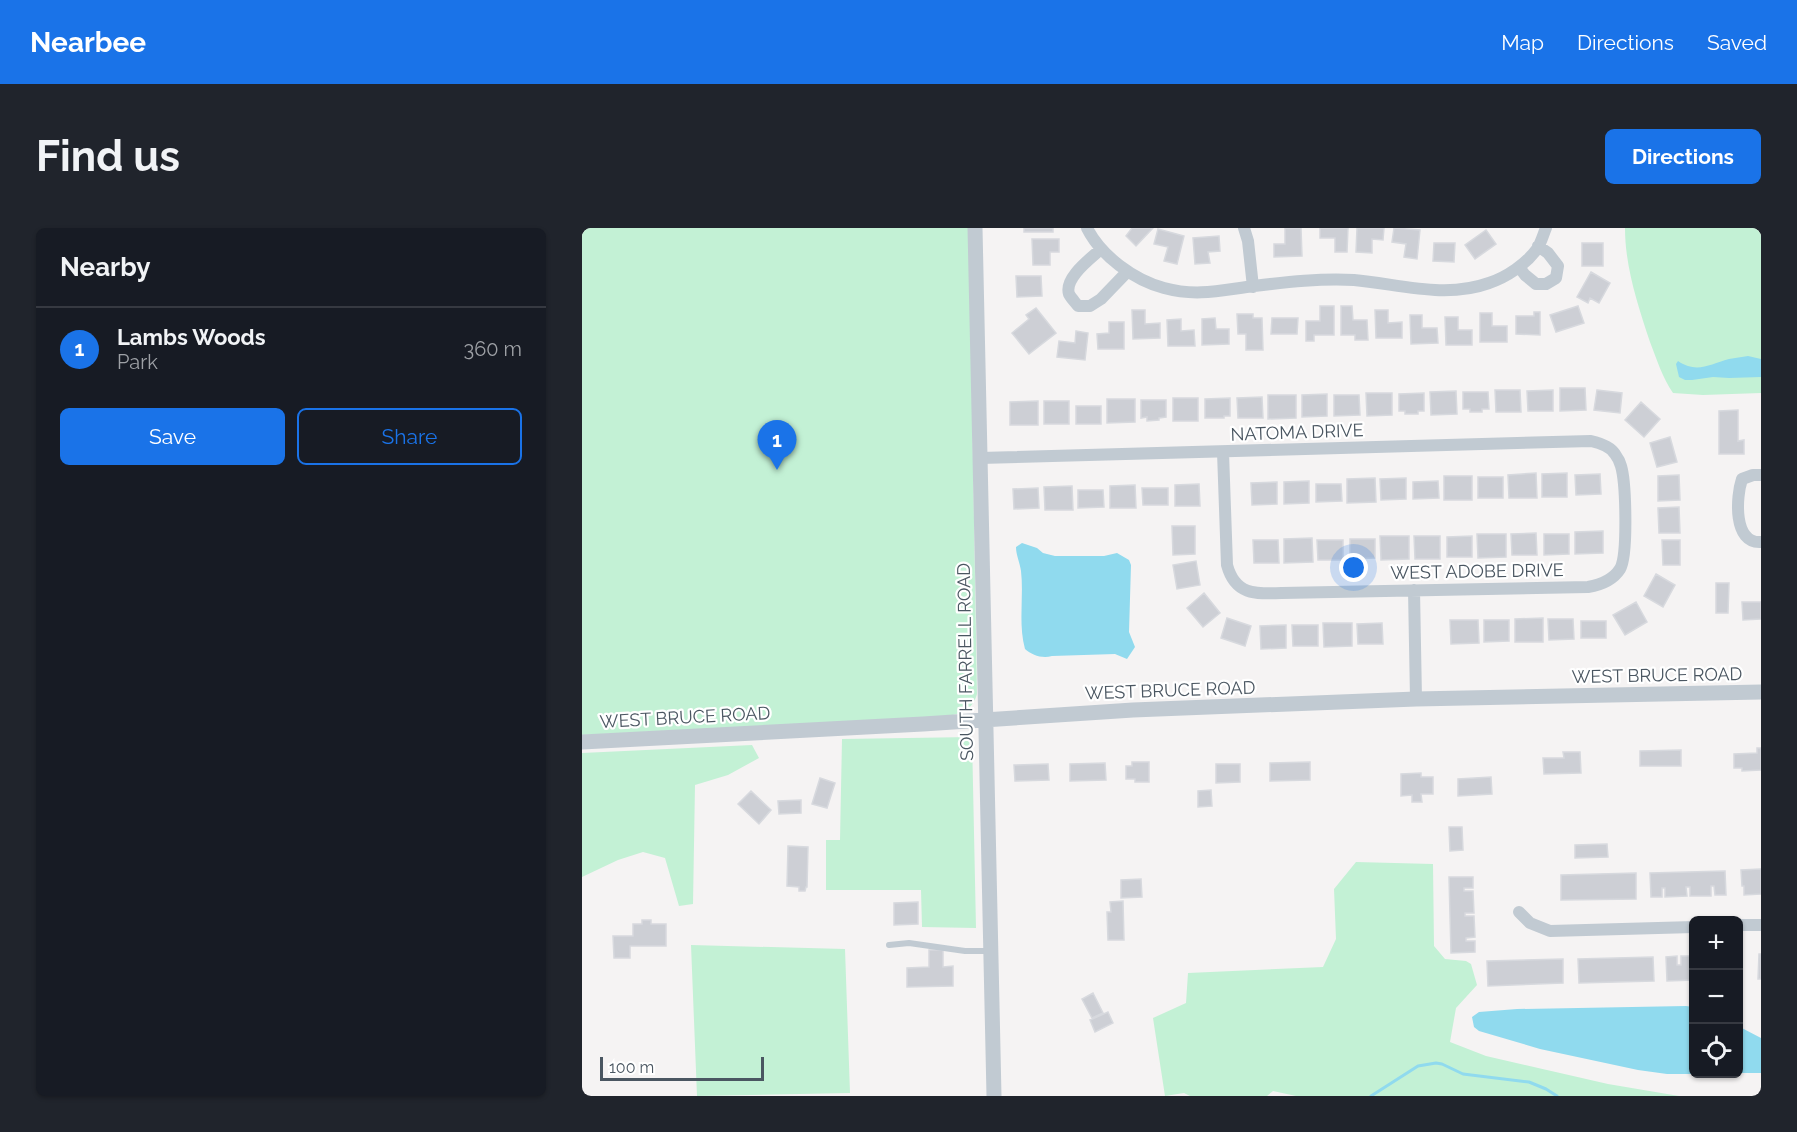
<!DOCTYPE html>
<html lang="en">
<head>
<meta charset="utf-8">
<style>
  :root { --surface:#171b24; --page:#20242c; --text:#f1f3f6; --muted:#9ea1a6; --line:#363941; --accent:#1a73e8 }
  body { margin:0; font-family:Raleway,sans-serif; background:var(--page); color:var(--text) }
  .controls { position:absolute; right:18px; bottom:18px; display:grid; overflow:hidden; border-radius:9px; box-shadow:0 2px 4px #0004 }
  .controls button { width:54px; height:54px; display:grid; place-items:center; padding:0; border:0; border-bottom:2px solid var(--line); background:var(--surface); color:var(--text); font:30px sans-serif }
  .scale { position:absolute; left:18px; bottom:15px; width:164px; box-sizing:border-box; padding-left:6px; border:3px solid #4a5661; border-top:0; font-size:16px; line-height:21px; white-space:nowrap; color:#4a5661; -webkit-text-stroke:4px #fff; paint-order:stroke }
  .you { position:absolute; left:772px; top:340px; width:21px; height:21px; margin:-15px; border:4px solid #fff; border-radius:50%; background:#1a73e8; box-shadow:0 0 0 9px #1a73e833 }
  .badge { display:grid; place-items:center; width:39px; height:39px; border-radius:50%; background:var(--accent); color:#fff; font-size:20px; font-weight:700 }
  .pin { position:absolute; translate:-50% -50px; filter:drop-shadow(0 2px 3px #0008) }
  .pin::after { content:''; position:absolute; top:32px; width:21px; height:18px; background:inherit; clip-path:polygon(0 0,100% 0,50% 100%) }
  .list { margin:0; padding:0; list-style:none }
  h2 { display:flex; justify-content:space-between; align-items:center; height:78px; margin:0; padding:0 24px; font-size:26px }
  h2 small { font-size:20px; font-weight:400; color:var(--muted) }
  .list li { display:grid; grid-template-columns:39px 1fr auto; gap:18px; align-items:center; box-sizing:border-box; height:84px; padding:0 24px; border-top:2px solid var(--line) }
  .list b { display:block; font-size:22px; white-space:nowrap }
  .list p { margin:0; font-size:20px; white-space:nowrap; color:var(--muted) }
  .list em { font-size:20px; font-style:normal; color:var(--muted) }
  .actions { display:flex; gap:12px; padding:18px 24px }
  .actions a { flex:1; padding:14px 0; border:2px solid var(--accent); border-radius:9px; text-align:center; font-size:21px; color:var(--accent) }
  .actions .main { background:var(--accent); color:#fff }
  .icon { flex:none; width:33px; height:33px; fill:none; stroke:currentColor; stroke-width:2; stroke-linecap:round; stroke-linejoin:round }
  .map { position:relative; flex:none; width:1179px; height:868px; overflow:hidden; border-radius:9px }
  header { display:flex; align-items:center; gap:36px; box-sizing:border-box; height:84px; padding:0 30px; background:var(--accent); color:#fff }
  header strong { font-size:28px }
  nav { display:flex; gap:33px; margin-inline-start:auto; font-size:21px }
  .intro { display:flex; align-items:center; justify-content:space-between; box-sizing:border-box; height:144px; padding:0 36px }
  h1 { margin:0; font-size:42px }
  .button { padding:15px 27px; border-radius:9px; background:var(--accent); color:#fff; font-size:21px; font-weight:700 }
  main { display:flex; gap:36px; padding:0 36px }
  aside { flex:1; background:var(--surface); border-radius:9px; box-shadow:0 2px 4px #0004 }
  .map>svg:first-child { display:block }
  .green { fill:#c3f1d5 }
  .water { fill:#90daee }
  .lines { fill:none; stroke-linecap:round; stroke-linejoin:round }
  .stream { stroke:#90daee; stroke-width:3 }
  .building { fill:#cdcfd5; stroke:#d7d9de; stroke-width:1.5 }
  .service { stroke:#c1cad2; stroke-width:6 }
  .minor { stroke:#c1cad2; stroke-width:12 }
  .tertiary { stroke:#c1cad2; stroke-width:15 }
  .labels { text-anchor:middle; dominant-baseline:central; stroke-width:4.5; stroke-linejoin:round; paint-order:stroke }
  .street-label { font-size:18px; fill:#4a5661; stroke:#fff }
</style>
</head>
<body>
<header>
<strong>Nearbee</strong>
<nav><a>Map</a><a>Directions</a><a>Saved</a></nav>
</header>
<div class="intro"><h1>Find us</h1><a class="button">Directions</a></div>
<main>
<aside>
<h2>Nearby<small></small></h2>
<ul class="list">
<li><span class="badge">1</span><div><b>Lambs Woods</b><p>Park</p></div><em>360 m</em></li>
</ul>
<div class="actions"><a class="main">Save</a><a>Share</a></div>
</aside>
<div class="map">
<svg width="1179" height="868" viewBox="0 0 1179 868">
  <rect width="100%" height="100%" fill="#f5f3f3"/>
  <!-- green -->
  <path class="green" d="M0 0H387L395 466C390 484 377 486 360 489L0 507Z
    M1043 0H1179V165L1121 167 1091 165C1080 149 1075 132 1068 114 1056 78 1043 39 1043 0Z
    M390 509 394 700 340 699 339 662H244V612H258L260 511Z
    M170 517 177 530 146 547 113 557 111 676 97 678 83 630 61 624 36 632 0 649V525Z
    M774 634 851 636 852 718 863 731 884 733 889 736 895 757 874 780 868 814 904 828 1026 856 1097 868H714L691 863 685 868H608L602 865 583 868 571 790 604 775 606 745 741 739 754 711 752 661Z
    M109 717 263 721 268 865 115 868Z"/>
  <!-- water -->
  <path class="water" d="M1166 128 1179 131V149L1147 150 1131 149 1110 152H1103L1097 149 1094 136 1096 133C1115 146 1128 136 1147 131 1153 130 1160 129 1166 128Z
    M440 315 455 320 461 325 473 328H522L535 325 547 332 549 337 547 404 553 419 545 431 533 426 470 428C460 431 450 427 443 421 436 395 442 369 439 343 438 335 434 327 434 319Z
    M1104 778 1111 779 1112 846H1141H1085L1056 842 958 821 897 803 892 799 890 789 897 784 935 781Z
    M1156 798 1179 810V845H1157Z"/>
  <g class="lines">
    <!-- stream -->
    <path class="stream" d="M789 868 836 838 854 835 860 836 881 846 947 854 964 861 975 868"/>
  </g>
  <!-- building -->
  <path class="building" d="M442 0H471V4H442Z
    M550 0H571L554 18 544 8Z
    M703 0H719L720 28 692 29V16H703Z
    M738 0H766L765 24H753V10H738Z
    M775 0H802L801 12 790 11V25L774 24Z
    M812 0 838 2 835 31 822 29 824 16 810 14Z
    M576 1 602 8 595 36 582 33 586 19 572 16Z
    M904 2 914 16 893 31 883 17Z
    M637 8 638 23 626 24 628 35 613 36 611 10Z
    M450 11H477V24H468V37H451Z
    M852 15H873L872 34 851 33Z
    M1000 15H1021V38H1000Z
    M1009 44 1028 55 1017 75 1008 70 1006 75 995 69Z
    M434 48H459L460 68 435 69Z
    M738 78H752V107H732V113H724V93H738Z
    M759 78H770L771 92H785L786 112H773V107H759Z
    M996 78 1002 95 974 104 968 87Z
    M454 80 474 105 447 126 430 105 447 91 444 87Z
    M550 82H563V96L578 95V110L551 111Z
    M793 82H806V95L820 94V110H794Z
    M952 84H958V107L934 106V88H952Z
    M898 85H910V98H925V114H898Z
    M655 86H671V90H680L681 122H664V106H656Z
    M828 87H840V100H855L856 115 829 116Z
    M863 89H876V102H890V117H864Z
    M633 90 634 101H647V116L620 117V91Z
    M690 90H716L715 106H689Z
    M599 91V103L612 102 613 118H586L585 92Z
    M527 94H542V121H516L515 106 527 105Z
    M494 103 506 105 503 132 475 129 477 113 493 115Z
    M978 160H1003L1004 182 978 183Z
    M913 162H938L939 184H914Z
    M971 162V183H946L945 163Z
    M1015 162 1040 165 1038 185 1012 182Z
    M874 163 875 186 849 187 848 164Z
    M881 164H906L907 181H900V184H888V181H881Z
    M784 165H810V187L785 188Z
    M842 165V183H836V186H823V183H817V166Z
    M745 166V188L720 189V167Z
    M686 167H714V190L686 191Z
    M752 167H777L778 187 752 188Z
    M680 169 681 190H656L655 170Z
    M591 170H616V193H591Z
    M648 170V188H642V190H623V171Z
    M525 171H553V194L525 195Z
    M559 172H584V189L577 190V192L565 193V189L559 190Z
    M456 173V197H428V174Z
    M462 173H487V196H462Z
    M1059 174 1078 191 1062 209 1043 192Z
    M494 178H519V196H494Z
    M1156 182V213L1162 212V226H1137V183Z
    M1088 209 1095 234 1075 239 1068 215Z
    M954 245 955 270H927L926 247Z
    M985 245V269H960V246Z
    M1018 246 1019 266 994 267 993 247Z
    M1097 247 1098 272 1076 273V248Z
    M862 248H890V272H862Z
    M896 249H921V270H896Z
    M793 250 794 274 765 275V251Z
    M824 250V271L799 272 798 251Z
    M727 253V275L702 276V254Z
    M856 253 857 270 831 271V254Z
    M695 254V276L670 277 669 255Z
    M617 256 618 278H593V257Z
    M734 256H759L760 273 734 274Z
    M553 257 554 280H528V258Z
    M490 258 491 282H463L462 259Z
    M456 260 457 280 432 281 431 261Z
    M560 260H586V277H561Z
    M496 262H521L522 279 496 280Z
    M1097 279 1098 305H1077L1076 280Z
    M590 298H613V326L591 327Z
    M1021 303V325L993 326V304Z
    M954 305 955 327H930L929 306Z
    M895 306H924V329L896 330Z
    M962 306H987V326L962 327Z
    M798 308H827V331L799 332Z
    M832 308H858V331H833Z
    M890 308V329H865V309Z
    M730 310 731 334 702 335V311Z
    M768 311H793V330L768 331Z
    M671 312H696L697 335H672Z
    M735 312H761V332H736Z
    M1080 312H1098V337H1081Z
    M614 333 618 357 595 361 591 337Z
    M1074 346 1093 357 1081 379 1062 368Z
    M1134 355H1147L1146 385H1134Z
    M622 365 638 385 621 399 605 380Z
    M1054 374 1065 394 1043 407 1031 387Z
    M1160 374H1179V391L1161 392Z
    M645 390 669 398 663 418 639 410Z
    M961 390V414H933V391Z
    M966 391H991L992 411 967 412Z
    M868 392H896L897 415 869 416Z
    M902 392H927V413L902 414Z
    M999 393H1024V410H999Z
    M741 395H770V418L742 419Z
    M800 395 801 416H776L775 396Z
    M704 397V420L679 421 678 398Z
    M710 397H736V418H711Z
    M1175 520H1179V542L1160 543V540H1152V526L1175 525Z
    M1099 522V538H1058V523Z
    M981 524H998L999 545 962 546 961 530H982Z
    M550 534H567V554H553V551H544V538H550Z
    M728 534V552L688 553V535Z
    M523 535 524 552 488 553V536Z
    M466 536 467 552 433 553 432 537Z
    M634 536H658V554L634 555Z
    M839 545V549H851V566H839L840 574H830V567L819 568V546Z
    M909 549 910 566 876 568V551Z
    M238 550 253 555 245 580 230 576Z
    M629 562 630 578 616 579V563Z
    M169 563 189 582 177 596 156 576Z
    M219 572V585L197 586 196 573Z
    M867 599H880L881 622 868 623Z
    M1025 616 1026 629 993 630V617Z
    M206 618 226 619 225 659H224L223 663H217V659L205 658Z
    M1179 641V666L1162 667V658H1160L1159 642Z
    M1143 643 1144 667H1133L1132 658H1129V668H1108V659H1104L1105 668 1083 669V660H1080V669H1069L1068 645Z
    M1054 645V671L979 672V647Z
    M867 649H891V660H882V663H891L892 685H883V688H892L893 709 884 710V713H893V724L869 725Z
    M559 651 560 669 539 670V652Z
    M541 673 542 712H526L525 684H529L528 674Z
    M336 674V696L312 697V675Z
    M60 692H69V696H84V718H48V730H32L31 708H51V696H60Z
    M347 722H361V739L371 738V758L325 759V740L347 739Z
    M1177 726H1179V751H1176Z
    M1156 727H1159L1160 751H1156Z
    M1095 728V737H1099V728H1112V752L1085 753 1084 729Z
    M1071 729 1072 753 997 755 996 731Z
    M981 731V755L906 758 905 733Z
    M511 765 521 785 510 790 500 771Z
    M526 784 531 795 513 804 508 792Z"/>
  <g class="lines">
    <!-- service -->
    <path class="service" d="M307 717 327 715 383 723H408"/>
    <!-- minor -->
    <path class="minor" d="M505 0C519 28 552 52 582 60 615 69 640 62 672 58 705 54 740 50 772 52 817 56 863 71 907 55 925 49 944 36 955 21 959 15 961 7 964 0
      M662 0 666 13 671 59
      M519 21C508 31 482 50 487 66 489 70 493 74 496 78H508L519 71 545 44
      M937 39 943 47 954 56H964L974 50 976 38 966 25 956 18
      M398 230 1009 213C1018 215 1028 218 1033 226 1036 230 1038 234 1039 238 1044 255 1046 328 1038 341 1031 352 1018 357 1006 359L700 365C673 366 653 367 645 337L641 224
      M1179 247H1171L1160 251C1154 269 1151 316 1179 314
      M832 362 834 471
      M937 684 948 695 968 703 1112 699
      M1156 697H1179"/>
    <!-- tertiary -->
    <path class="tertiary" d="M393 0 412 868
      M0 514 341 496 551 482 834 471 1179 464"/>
  </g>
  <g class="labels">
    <!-- street labels -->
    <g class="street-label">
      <text transform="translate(715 204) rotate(-2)">NATOMA DRIVE</text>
      <text transform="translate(895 343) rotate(-1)">WEST ADOBE DRIVE</text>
      <text transform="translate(383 434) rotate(-91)">SOUTH FARRELL ROAD</text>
      <text transform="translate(1075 447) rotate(-1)">WEST BRUCE ROAD</text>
      <text transform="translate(588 462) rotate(-2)">WEST BRUCE ROAD</text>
      <text transform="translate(103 489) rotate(-3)">WEST BRUCE ROAD</text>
    </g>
  </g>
</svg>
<div class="controls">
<button>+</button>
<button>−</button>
<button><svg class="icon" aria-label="locate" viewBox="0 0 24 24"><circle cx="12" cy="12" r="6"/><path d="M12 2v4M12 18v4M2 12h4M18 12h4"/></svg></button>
</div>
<div class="scale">100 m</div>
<div class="you"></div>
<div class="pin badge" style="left:195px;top:242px">1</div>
</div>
</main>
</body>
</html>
